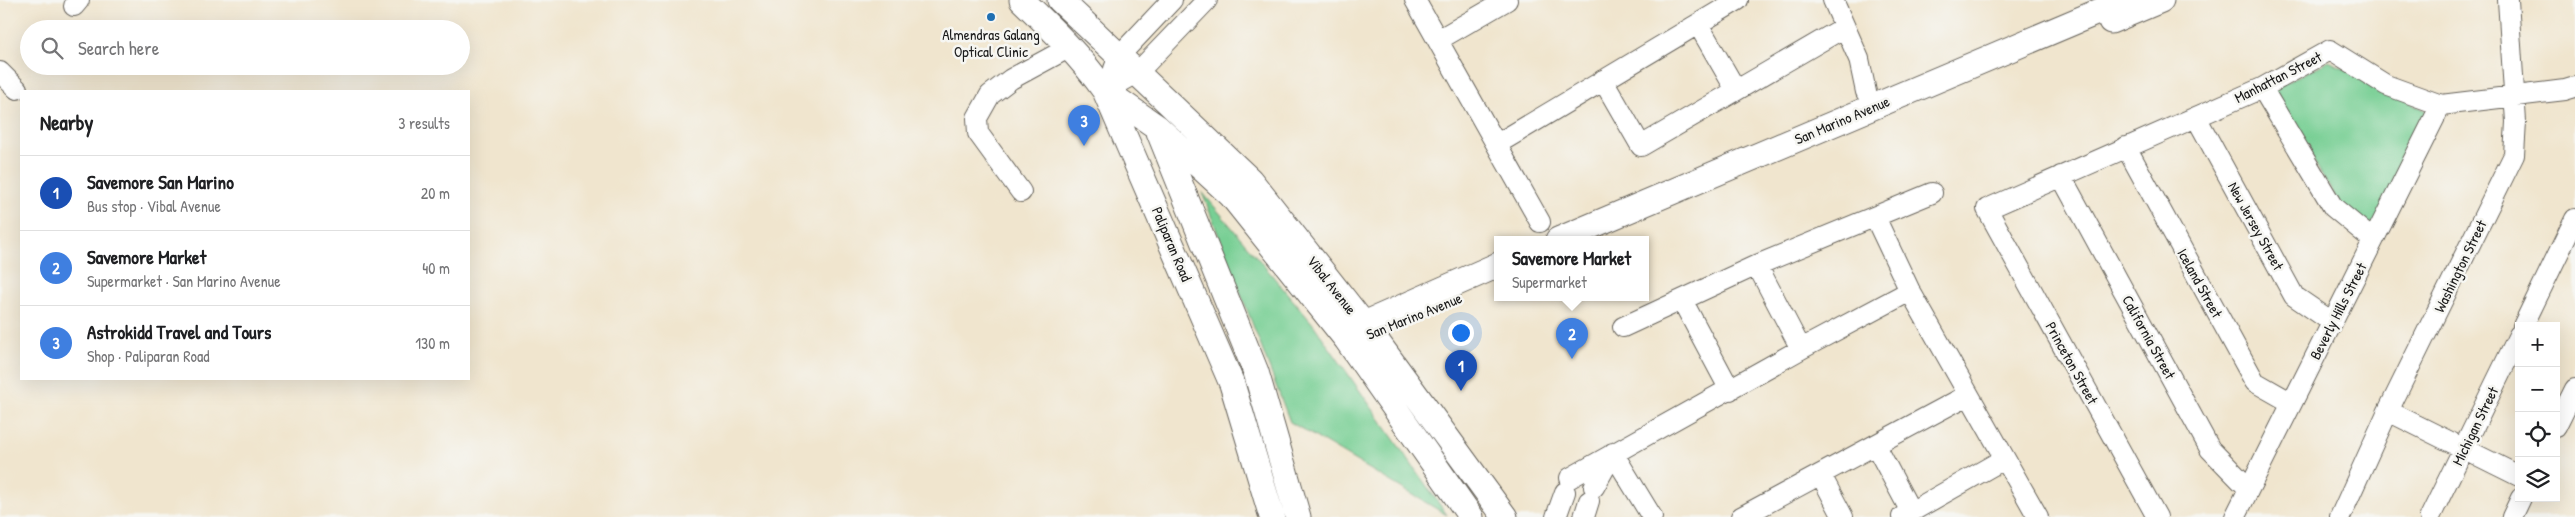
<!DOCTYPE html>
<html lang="en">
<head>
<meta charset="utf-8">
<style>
  :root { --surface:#fff; --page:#f2f2f2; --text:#202124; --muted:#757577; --line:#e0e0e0; --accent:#1f6fb2 }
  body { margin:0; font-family:"Patrick Hand",sans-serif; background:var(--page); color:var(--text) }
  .controls { position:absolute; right:15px; bottom:15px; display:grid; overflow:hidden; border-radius:0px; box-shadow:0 5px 20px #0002 }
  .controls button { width:45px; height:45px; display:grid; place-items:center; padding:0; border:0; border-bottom:1px solid var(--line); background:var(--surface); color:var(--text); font:25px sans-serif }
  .you { position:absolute; left:1460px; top:332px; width:18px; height:18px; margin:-12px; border:4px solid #fff; border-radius:50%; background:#1a73e8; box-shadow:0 0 0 8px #1a73e833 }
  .badge { display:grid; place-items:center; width:32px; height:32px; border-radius:50%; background:var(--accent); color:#fff; font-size:16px; font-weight:700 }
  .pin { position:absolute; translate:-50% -41px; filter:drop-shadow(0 1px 2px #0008) }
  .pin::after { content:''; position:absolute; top:26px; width:18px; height:15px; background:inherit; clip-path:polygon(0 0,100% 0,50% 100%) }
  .popup { position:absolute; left:1494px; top:236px; width:155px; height:65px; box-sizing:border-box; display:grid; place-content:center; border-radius:0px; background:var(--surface); filter:drop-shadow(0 1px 4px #0005); font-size:16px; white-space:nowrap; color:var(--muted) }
  .popup b { font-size:19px; color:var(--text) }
  .popup::after { content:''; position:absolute; left:50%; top:100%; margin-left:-10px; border:10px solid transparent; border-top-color:var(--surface) }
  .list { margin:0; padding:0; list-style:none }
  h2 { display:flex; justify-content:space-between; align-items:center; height:65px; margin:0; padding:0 20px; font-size:21px }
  h2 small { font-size:16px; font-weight:400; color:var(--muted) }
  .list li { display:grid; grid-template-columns:32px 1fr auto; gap:15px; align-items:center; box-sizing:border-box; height:75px; padding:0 20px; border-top:1px solid var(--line) }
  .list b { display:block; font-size:19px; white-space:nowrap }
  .list p { margin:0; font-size:16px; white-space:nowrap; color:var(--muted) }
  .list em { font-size:16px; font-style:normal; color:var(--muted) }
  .icon { flex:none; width:28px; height:28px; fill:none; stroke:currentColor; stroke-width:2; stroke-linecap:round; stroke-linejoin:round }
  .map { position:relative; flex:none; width:2575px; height:517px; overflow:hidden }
  .search { position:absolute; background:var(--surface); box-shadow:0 5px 20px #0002; left:20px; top:20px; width:450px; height:55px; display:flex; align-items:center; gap:12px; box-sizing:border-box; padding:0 18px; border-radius:28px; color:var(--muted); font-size:19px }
  .panel { position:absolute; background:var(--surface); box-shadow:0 5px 20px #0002; left:20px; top:90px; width:450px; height:290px; border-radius:0px }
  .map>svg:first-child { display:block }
  .green { fill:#78cf94; stroke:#4a7658 }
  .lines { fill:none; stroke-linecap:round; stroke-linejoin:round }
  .minor-casing { stroke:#66625a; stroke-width:22 }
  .major-casing { stroke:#66625a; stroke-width:27 }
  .minor { stroke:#fff; stroke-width:20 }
  .major { stroke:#fff; stroke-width:25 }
  .poi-dot { fill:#1f6fb2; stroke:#f6f6f2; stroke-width:2 }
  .labels { text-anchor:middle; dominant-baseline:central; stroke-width:5; stroke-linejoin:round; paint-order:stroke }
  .poi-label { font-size:15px; fill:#1c1c1c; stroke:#f6f6f2 }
  .street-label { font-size:15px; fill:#1c1c1c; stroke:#f6f6f2 }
</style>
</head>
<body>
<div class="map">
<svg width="2575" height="517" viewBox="0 0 2575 517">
  <rect width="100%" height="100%" fill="#f6f6f2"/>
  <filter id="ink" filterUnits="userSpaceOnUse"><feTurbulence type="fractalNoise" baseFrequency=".02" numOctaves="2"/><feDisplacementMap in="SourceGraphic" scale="10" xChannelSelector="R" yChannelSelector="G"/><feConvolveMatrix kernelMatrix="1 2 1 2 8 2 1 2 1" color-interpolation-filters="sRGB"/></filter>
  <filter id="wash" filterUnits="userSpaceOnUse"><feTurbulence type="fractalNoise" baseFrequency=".0096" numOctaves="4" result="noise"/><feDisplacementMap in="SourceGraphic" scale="20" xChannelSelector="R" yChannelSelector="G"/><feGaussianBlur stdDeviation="1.12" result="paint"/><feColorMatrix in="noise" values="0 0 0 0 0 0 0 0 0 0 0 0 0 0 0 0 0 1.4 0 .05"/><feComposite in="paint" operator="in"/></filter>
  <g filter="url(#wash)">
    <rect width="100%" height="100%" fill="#f0e5ce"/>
    <!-- green -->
    <path class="green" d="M2329 61 2431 113 2371 232 2340 205 2271 90Z
      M1202 192 1313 324 1447 515 1290 422Z"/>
  </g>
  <g filter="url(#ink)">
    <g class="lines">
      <defs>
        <path id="minor" d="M1415 0 1540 222
          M1833 0 1859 59 1866 92
          M74 6 79 0
          M1698 24 1736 90
          M1438 40 1507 0
          M1114 69 1119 56 1172 0
          M0 72 17 89
          M1603 80 1641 146 1845 27
          M2262 88 2333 207 2373 240
          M1105 91 1137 73 1207 0
          M2196 117 2294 296 2332 322
          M1497 144 1738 0
          M2126 147 2255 382 2292 403
          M2061 176 2210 449 2249 489
          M1021 192 978 133 977 118 990 95 1011 79 1070 47
          M1875 217 1910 291 2038 517
          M1757 265 1801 349
          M1682 300 1730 390
          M2523 326 2575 219
          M1623 327 1757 265 1932 193
          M2388 411 2519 476
          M2556 427 2575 389
          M1876 446 1911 512
          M1613 453 1652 517
          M1821 475 1843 517
          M1570 478 1801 349 1910 291
          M1594 487 1612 455
          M1556 517 1565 492
          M1584 517 1589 501
          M1741 517 1968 395
          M1902 517 2004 459
          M2157 517 1987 209 2262 88 2330 50 2386 85 2441 105 2565 90 2575 87
          M2235 517 2441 105
          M2340 517 2388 411 2514 155 2516 122 2508 0
          M2430 517 2519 335
          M2512 517 2521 498"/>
        <path id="major" d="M1022 0C1052 29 1081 57 1105 91L1232 384 1272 517
          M1060 0 1250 180 1373 336 1505 517
          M2111 21 2161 0
          M1105 91 1157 127 1231 195 1347 340 1471 517
          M1159 132 1256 372 1298 517
          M1558 240 2126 0
          M1353 335 1364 324 1498 265"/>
      </defs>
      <!-- minor casing -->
      <use href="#minor" class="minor-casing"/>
      <!-- major casing -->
      <use href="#major" class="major-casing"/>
      <!-- minor -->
      <use href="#minor" class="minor"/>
      <!-- major -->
      <use href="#major" class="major"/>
    </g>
  </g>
  <!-- markers -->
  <circle class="poi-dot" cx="991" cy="17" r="5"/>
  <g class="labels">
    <!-- poi labels -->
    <g class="poi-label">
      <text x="991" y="34">Almendras Galang<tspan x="991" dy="17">Optical Clinic</tspan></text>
    </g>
    <!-- street labels -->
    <g class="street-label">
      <text transform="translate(2278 77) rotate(-27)">Manhattan Street</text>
      <text transform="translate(1842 120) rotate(-23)">San Marino Avenue</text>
      <text transform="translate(2256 226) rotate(61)">New Jersey Street</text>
      <text transform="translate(1172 244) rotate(67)">Paliparan Road</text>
      <text transform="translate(2460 266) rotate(-64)">Washington Street</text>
      <text transform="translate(2200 283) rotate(61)">Iceland Street</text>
      <text transform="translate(1332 285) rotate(52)">Vibal Avenue</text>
      <text transform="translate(2338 311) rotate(-63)">Beverly Hills Street</text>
      <text transform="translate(1414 316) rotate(-22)">San Marino Avenue</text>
      <text transform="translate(2149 337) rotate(61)">California Street</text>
      <text transform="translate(2072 363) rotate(61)">Princeton Street</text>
      <text transform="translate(2475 426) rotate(-64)">Michigan Street</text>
    </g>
  </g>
</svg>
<div class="controls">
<button>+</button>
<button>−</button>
<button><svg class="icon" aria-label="locate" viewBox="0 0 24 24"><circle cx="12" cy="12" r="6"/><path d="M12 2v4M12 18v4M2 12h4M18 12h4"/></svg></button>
<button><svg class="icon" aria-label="layers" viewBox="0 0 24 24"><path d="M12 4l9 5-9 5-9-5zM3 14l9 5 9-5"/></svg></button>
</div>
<div class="you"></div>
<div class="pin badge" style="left:1461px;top:391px;background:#1a4fb4">1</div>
<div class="pin badge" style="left:1572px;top:359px;background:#3f7fe0">2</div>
<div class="popup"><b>Savemore Market</b>Supermarket</div>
<div class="pin badge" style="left:1084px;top:146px;background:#3f7fe0">3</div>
<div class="search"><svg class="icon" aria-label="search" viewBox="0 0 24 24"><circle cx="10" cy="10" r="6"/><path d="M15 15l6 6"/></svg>Search here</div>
<section class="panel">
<h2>Nearby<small>3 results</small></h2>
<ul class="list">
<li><span class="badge" style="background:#1a4fb4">1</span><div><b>Savemore San Marino</b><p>Bus stop · Vibal Avenue</p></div><em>20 m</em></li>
<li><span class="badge" style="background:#3f7fe0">2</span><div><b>Savemore Market</b><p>Supermarket · San Marino Avenue</p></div><em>40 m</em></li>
<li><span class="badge" style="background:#3f7fe0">3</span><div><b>Astrokidd Travel and Tours</b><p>Shop · Paliparan Road</p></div><em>130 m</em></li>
</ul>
</section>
</div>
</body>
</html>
